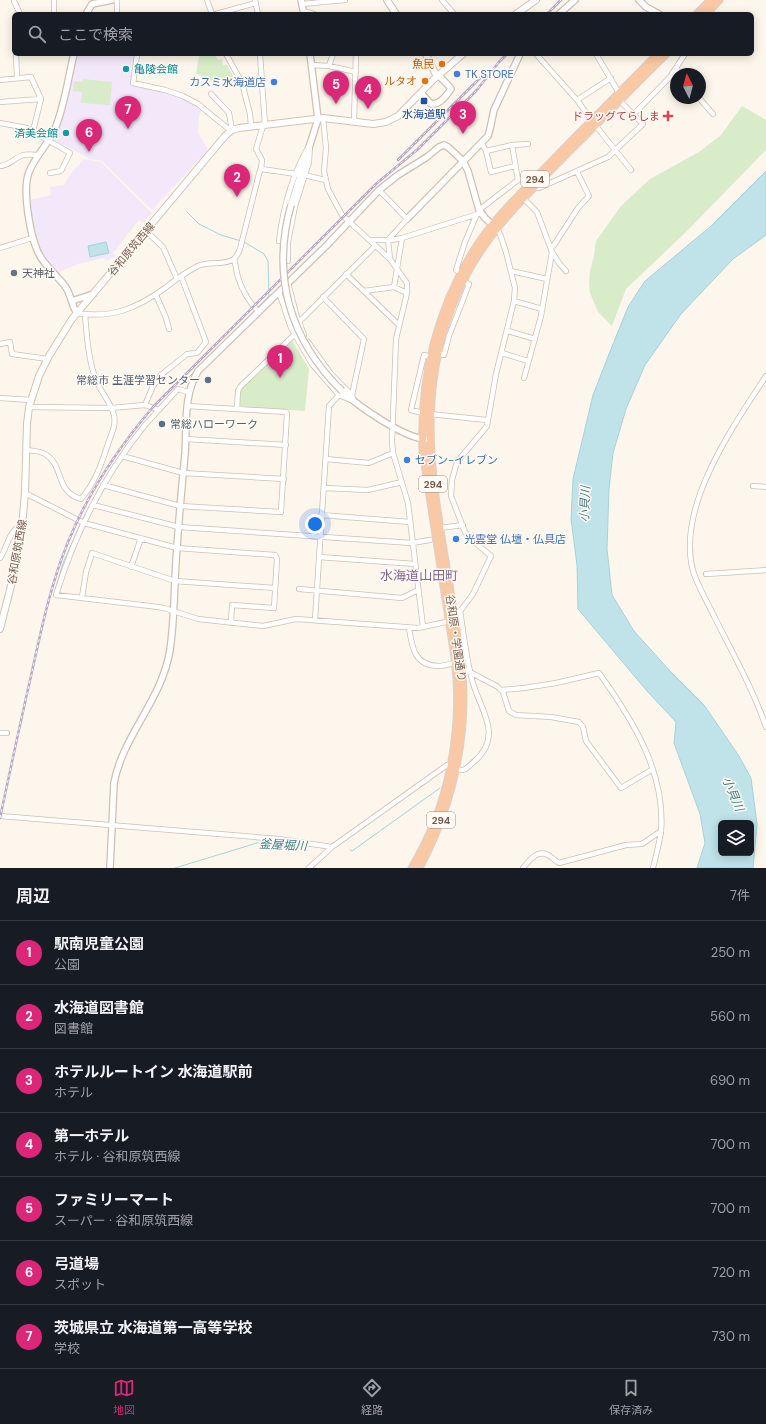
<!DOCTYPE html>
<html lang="ja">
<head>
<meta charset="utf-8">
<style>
  :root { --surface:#171b24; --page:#20242c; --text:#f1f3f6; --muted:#9ea1a6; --line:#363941; --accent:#db2777 }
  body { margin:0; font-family:"DM Sans","Noto Sans JP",sans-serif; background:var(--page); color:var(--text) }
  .controls { position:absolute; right:12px; bottom:12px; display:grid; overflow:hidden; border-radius:6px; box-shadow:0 2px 10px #0003 }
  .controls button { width:36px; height:36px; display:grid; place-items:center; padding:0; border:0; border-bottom:1px solid var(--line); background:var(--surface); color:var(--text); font:20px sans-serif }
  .compass { position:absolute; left:670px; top:68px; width:36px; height:36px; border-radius:50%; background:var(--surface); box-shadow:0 2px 10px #0003; rotate:354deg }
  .you { position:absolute; left:315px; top:524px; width:14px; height:14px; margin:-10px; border:3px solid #fff; border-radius:50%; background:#1a73e8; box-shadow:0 0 0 6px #1a73e833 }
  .badge { display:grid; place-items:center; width:26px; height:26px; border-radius:50%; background:var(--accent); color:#fff; font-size:13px; font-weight:700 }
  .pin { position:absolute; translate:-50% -33px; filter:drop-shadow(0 1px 2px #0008) }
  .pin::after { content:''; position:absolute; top:21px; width:14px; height:12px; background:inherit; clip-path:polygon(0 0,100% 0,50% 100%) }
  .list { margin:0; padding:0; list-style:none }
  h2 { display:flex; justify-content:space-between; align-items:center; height:52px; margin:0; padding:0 16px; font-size:17px }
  h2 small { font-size:13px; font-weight:400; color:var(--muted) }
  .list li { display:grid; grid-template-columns:26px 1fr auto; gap:12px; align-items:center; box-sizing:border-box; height:64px; padding:0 16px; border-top:1px solid var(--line) }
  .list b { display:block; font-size:15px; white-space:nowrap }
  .list p { margin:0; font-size:13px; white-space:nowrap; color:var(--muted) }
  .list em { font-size:13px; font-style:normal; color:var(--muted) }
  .icon { flex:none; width:22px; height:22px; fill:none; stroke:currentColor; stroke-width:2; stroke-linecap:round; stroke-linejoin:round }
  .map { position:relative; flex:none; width:766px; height:868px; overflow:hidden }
  .search { position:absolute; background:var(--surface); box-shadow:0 2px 10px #0003; left:12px; right:12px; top:12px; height:44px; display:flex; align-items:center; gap:10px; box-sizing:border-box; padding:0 14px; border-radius:6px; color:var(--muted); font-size:15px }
  .sheet { height:500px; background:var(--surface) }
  nav { display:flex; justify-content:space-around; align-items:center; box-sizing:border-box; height:56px; border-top:1px solid var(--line); background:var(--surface); font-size:11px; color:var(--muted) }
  nav a { display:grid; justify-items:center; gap:2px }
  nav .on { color:var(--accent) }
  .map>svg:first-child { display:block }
  .education { fill:#f3e8fa }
  .green { fill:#d8ecc9 }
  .water { fill:#bfe3e8; stroke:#a5d3da; fill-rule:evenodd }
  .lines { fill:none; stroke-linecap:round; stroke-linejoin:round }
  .stream { stroke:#a5d3da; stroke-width:1 }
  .minor-casing { stroke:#d1beb0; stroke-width:6 }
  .tertiary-casing { stroke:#d1beb0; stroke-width:8 }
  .secondary-casing { stroke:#d6c0b0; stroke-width:8 }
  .trunk-casing { stroke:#dad1cd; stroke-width:9 }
  .minor { stroke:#fff; stroke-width:4.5 }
  .tertiary { stroke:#fff; stroke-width:5.5 }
  .secondary { stroke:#fff; stroke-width:6 }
  .trunk { stroke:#f9c8a4; stroke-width:7 }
  .rail-casing { stroke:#b9a8c9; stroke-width:2.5 }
  .rail { stroke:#fffaf3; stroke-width:1; stroke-dasharray:3; stroke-linecap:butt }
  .tertiary-bridge-casing { stroke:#d1beb0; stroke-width:8; stroke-linecap:butt }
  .tertiary-bridge { stroke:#fff; stroke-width:5.5 }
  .food-dot { fill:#e8710a; stroke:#fffaf3; stroke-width:1.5 }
  .culture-dot { fill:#0f9aa8; stroke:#fffaf3; stroke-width:1.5 }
  .shop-dot { fill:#3f7fe0; stroke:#fffaf3; stroke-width:1.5 }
  .transit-dot { fill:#1a4fb4; stroke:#fffaf3; stroke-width:1.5 }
  .health-dot { fill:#e0444e; stroke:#fffaf3; stroke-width:1.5 }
  .worship-dot { fill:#6b7280; stroke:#fffaf3; stroke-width:1.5 }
  .service-dot { fill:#5c6f8a; stroke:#fffaf3; stroke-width:1.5 }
  .labels { text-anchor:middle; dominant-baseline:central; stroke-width:3; stroke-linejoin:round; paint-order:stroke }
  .shield { fill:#fffaf3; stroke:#a28b7f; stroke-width:1 }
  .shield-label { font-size:10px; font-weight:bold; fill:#7a5c4d }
  .food-label { font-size:11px; fill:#c56008; stroke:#fffaf3; text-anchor:end }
  .culture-label { font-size:11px; fill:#0d838f; stroke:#fffaf3; text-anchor:start }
  .shop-label { font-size:11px; fill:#366cbe; stroke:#fffaf3; text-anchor:start }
  .transit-label { font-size:11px; fill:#164399; stroke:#fffaf3 }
  .health-label { font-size:11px; fill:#be3a42; stroke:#fffaf3; text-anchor:end }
  .street-label { font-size:11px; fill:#7a5c4d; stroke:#fffaf3 }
  .worship-label { font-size:11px; fill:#5b616d; stroke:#fffaf3; text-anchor:start }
  .service-label { font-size:11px; fill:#4e5e75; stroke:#fffaf3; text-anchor:end }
  .water-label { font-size:12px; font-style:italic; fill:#437c86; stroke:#fffaf3 }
  .quarter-label { font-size:13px; fill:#846695; stroke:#fffaf3 }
</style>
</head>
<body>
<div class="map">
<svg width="766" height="868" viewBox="0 0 766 868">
  <rect width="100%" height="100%" fill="#fdf6ec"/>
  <!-- education -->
  <path class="education" d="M76 54H124L136 56 132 85 165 91 186 99 202 110 199 115 198 133 208 150 152 210 102 161 87 158 85 156 53 140 56 134 63 114Z
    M84 159 101 162 152 213 143 223 139 220 113 253 116 256 106 261 104 258 78 264 57 273 51 267 40 250 37 244 33 229 29 200 51 195 50 187 64 185 71 173Z"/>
  <!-- green -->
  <path class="green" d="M188 54H215L218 60 222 59 223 65H227L236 82 201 80V75L196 74 199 56Z
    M83 79 112 82 110 105 81 103 82 92 73 91 74 81 82 82Z
    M742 106 766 120V150L687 231 626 289 612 326 598 312 590 293 589 283 590 271 594 256 596 241 621 206 650 179 699 152 721 135Z
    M292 340 309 369 305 411 241 407 240 405 241 390 243 387Z"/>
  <!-- water -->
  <path class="water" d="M766 171V235L733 259 681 314 645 365 626 409 613 453 609 489 607 549 612 595 634 631 670 671 704 705 739 756 751 778 757 824 753 868H697L705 843 700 814 674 743 676 722 647 691 578 609 577 565 571 519 573 479 593 395 609 354 628 307 645 281 711 226ZM721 823H751V853H721Z
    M106 242 109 253 90 257 88 246Z"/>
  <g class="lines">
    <!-- stream -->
    <path class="stream" d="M187 212 199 224 221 235 241 241
      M244 242 264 254 268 261 269 296 258 307
      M227 339 255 311
      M179 387 195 371
      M83 518 88 510
      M56 587 63 563 80 525
      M470 682 474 693
      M475 696 484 719
      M463 768 476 756
      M350 850 352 851 440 788
      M175 868 257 843H289L314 846"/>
    <defs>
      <path id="minor" d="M54 0V14
        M117 0V14
        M207 0 212 14
        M255 0 258 14
        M442 0 454 14
        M14 1 20 14
        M302 4 345 0
        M303 11 314 14
        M216 14 256 3
        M16 54 17 78
        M226 54 242 83 250 114 251 126
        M260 54 265 125
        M536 54 577 100 592 121 631 170
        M596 54 619 93
        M137 55 133 83 165 90 183 96 198 104 231 131
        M311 65 329 66 356 72
        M329 66 333 54
        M676 69 681 74
        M0 80 31 77 41 99 33 131
        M211 94 229 113 232 130
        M699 98 713 114
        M577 100 611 78
        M0 102 41 99
        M634 114 670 77 685 54
        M323 118 326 148 324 171 328 189 342 215 390 259 407 283V293L396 339 392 442 393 453 408 503 423 627
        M354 121 356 54
        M0 123 27 128 70 153 61 171 50 173
        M310 144 309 162 295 206 288 242 279 241C283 208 293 173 310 144Z
        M482 144 486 151 491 172 515 166
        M512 145 518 180
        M486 151 512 145 528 144
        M0 166C9 166 14 158 23 155 28 154 34 155 39 155
        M261 169 296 174
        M304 175 325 180
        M534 187 539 188 608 157 643 124 619 100
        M379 190 407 219 388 240 390 259
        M523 198 537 212 552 252 559 263 566 271
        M479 210 518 180 528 177 533 181
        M146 231 163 247 177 279
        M370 240H392L402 238 481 213
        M0 248 32 238
        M551 248 554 245 578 208 589 196 577 172
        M234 259C236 265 236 271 238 277 242 291 249 302 259 312
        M288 261V242
        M511 271 547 279
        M461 273 456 270 465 242 476 216
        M346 274 399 325
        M288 283 296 314 304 335
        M394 287 402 238
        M364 291 394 287 407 293
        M279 292 291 328 312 364 339 395 351 400
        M156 295 166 318 169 329
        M323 297 364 339 352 395
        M514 301 542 309
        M77 313C112 319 137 308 165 288 175 280 186 272 198 266 209 261 224 266 234 259 236 257 239 252 240 249L260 170 261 169 262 160 256 149 263 126
        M298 323 375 246
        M508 331 535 339
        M308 342 331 374 352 395 354 402
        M0 344 10 342 12 354 48 359
        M437 353 444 355 449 336 469 284 463 281
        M502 353 528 361
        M766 376C732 428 676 507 693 571 698 587 708 603 715 618 733 654 753 689 766 727
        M524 378 541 316 552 252
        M188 392 178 389C167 401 156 413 145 425 104 475 75 534 56 595L150 606 164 608 198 619 263 626 296 619 418 628 446 622 461 610 473 594 491 556 471 539 465 532 451 496 452 480 457 462 487 426 496 374 514 301 515 288 506 252 500 234 497 228
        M0 398 31 400
        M145 405 153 386 161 375 187 354 197 353 206 342 181 276
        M29 407 111 408 145 405 159 410
        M237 409 238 391 240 387 295 334
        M423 413 411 410 424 355 431 357
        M430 414 487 420
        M186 439 286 445
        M27 450C33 451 40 451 45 454 65 466 54 491 81 499 96 482 102 462 109 441 112 432 116 426 114 415 111 403 101 392 97 382 88 361 87 336 85 315
        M122 456 183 473 284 479
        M326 459 369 463 393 453
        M103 485 180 506 281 512 287 414 286 412 187 406
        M753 486 766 487
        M324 488 368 490 402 482
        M25 493 84 523 177 548 275 555 277 559 274 608 232 605 231 623
        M93 505 179 527 412 543 430 540
        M321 515 410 522
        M440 528 463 525
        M319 557 415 564
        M0 558C8 547 8 530 22 526
        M131 567 141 538
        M706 574 766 570
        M299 589 402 598 418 590
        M82 597 86 572 92 553 175 581 275 588
        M315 620 329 406 339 395
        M409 628C412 647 414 666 439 666 445 666 452 663 458 662
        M460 669 470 672 498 687 503 692 509 711 516 715 551 717 579 722 583 727 586 741 621 788 653 769
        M501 690 524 688 556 683 599 673C632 719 666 772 661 832 659 844 656 856 653 868
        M0 733H7
        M0 816 279 839 332 847
        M309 868 332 847 447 765C451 766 456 770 461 770 466 771 471 764 475 761 503 735 481 711 473 683 466 659 464 635 460 611
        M523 868C529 861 537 849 548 855 552 857 555 861 559 863L626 845 642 844 661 831"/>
      <path id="tertiary" d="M301 0 304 14
        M639 0 646 7 659 14
        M86 14 92 4 112 0
        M559 14 575 0
        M74 54C68 78 64 109 54 131 47 145 35 157 29 172 22 190 30 233 37 250 43 265 55 273 65 286 71 294 71 305 77 313
        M421 93 431 104C440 105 446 96 451 89L450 87 439 76
        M291 205 318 119 310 54
        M407 219 488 136 490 129 494 110 520 54
        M72 301 93 294
        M342 391C358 406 404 438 425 439
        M110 868 114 783C123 735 162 700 170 650 175 616 174 581 177 547 179 516 182 485 185 454 187 426 183 396 198 371L327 245 379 190 398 175 427 157 439 147 444 145 448 147 463 161 468 171 479 210 485 218 495 227"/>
      <path id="secondary" d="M387 0 396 14
        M516 14 536 0
        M426 54 435 73 439 76
        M0 629 13 578 22 526 25 493 27 424 29 407 39 376 49 356 72 319 225 136 232 130 239 128 323 118 373 124 386 122 398 116 434 79 463 54"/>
      <path id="trunk" d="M697 14 711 0
        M706 14 719 0
        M412 868C450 805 464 729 455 657L423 451C420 377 438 305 479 243 494 220 515 200 534 180 575 137 617 96 658 54
        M419 868C447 815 463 758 463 698 463 666 457 634 452 603 433 486 408 384 467 273 492 226 532 189 569 151 602 119 633 86 666 54"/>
    </defs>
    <!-- minor casing -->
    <use href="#minor" class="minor-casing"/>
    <!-- tertiary casing -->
    <use href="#tertiary" class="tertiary-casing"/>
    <!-- secondary casing -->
    <use href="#secondary" class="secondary-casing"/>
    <!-- trunk casing -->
    <use href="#trunk" class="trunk-casing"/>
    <!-- minor -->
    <use href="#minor" class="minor"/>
    <!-- tertiary -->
    <use href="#tertiary" class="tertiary"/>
    <!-- secondary -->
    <use href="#secondary" class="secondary"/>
    <!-- trunk -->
    <use href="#trunk" class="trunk"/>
    <defs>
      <path id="rail" d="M547 14 561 0
        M398 160 483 75
        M0 818C10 771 20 724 31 676 41 631 50 586 68 542 88 493 118 448 153 407L377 183 418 149 476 91 499 62 507 54"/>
    </defs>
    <!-- rail casing -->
    <use href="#rail" class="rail-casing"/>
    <!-- rail -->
    <use href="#rail" class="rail"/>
    <defs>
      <path id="tertiary-bridge" d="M291 205C271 276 290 340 342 391"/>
    </defs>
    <!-- tertiary-bridge casing -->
    <use href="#tertiary-bridge" class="tertiary-bridge-casing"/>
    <!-- tertiary-bridge -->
    <use href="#tertiary-bridge" class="tertiary-bridge"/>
  </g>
  <!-- markers -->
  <g class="food-dot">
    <circle cx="442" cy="64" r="4"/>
    <circle cx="425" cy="81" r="4"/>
  </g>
  <g class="culture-dot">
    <circle cx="126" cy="69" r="4"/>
    <circle cx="66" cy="133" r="4"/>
  </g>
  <g class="shop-dot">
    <circle cx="457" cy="74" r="4"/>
    <circle cx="274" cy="82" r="4"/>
    <circle cx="407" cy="460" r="4"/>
    <circle cx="456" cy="539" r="4"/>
  </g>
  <rect class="transit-dot" x="420" y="97" width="8" height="8" rx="2"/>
  <path class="health-dot" d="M666 110h4v4h4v4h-4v4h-4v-4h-4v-4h4z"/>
  <circle class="worship-dot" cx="14" cy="273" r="4"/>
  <g class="service-dot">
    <circle cx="208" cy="380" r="4"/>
    <circle cx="162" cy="424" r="4"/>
  </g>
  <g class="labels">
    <!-- shield labels -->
    <g class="shield">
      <rect x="521" y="171" width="28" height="16" rx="3"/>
      <rect x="419" y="476" width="28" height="16" rx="3"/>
      <rect x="427" y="812" width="28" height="16" rx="3"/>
    </g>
    <g class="shield-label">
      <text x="535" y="179">294</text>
      <text x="433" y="484">294</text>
      <text x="441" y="820">294</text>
    </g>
    <!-- food labels -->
    <g class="food-label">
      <text x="434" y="64">魚民</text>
      <text x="417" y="81">ルタオ</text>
    </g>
    <!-- culture labels -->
    <g class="culture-label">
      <text x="134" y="69">亀陵会館</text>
      <text x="58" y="133" text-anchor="end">済美会館</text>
    </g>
    <!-- shop labels -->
    <g class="shop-label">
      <text x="465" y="74">TK STORE</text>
      <text x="266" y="82" text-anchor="end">カスミ水海道店</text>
      <text x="415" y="460">セブン-イレブン</text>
      <text x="464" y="539">光雲堂 仏壇・仏具店</text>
    </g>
    <!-- transit labels -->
    <g class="transit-label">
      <text x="424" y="114">水海道駅</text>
    </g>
    <!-- health labels -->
    <g class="health-label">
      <text x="660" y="116">ドラッグてらしま</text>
    </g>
    <!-- street labels -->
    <g class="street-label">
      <text transform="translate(131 249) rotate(-50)">谷和原筑西線</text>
      <text transform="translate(17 552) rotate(-80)">谷和原筑西線</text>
      <text transform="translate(456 638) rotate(82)">谷和原・学園通り</text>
    </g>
    <!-- worship labels -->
    <g class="worship-label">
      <text x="22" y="273">天神社</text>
    </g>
    <!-- service labels -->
    <g class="service-label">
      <text x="200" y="380">常総市 生涯学習センター</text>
      <text x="170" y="424" text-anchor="start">常総ハローワーク</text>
    </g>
    <!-- water labels -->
    <g class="water-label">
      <text transform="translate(585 504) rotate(-88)">小貝川</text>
      <text transform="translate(733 794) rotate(67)">小貝川</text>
      <text transform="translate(283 845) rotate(3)">釜屋堀川</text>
    </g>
    <!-- quarter labels -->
    <g class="quarter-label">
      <text x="419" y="575">水海道山田町</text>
    </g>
  </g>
</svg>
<div class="controls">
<button><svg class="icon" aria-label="layers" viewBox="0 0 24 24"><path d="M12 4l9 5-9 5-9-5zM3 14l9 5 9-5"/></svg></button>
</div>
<svg class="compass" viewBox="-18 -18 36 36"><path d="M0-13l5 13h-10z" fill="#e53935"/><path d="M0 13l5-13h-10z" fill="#9ea1a6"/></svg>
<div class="you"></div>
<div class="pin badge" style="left:280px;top:378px">1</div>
<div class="pin badge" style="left:237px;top:197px">2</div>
<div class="pin badge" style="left:463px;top:134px">3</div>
<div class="pin badge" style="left:368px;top:109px">4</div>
<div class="pin badge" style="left:336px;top:104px">5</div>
<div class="pin badge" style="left:89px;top:152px">6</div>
<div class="pin badge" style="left:128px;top:129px">7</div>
<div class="search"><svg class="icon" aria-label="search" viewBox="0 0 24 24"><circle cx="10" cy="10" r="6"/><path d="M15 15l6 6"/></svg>ここで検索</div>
</div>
<section class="sheet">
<h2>周辺<small>7件</small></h2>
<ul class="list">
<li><span class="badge">1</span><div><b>駅南児童公園</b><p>公園</p></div><em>250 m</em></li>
<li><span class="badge">2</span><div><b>水海道図書館</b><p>図書館</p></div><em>560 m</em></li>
<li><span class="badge">3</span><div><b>ホテルルートイン 水海道駅前</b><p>ホテル</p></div><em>690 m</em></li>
<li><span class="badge">4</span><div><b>第一ホテル</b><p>ホテル · 谷和原筑西線</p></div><em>700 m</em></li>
<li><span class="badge">5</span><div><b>ファミリーマート</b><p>スーパー · 谷和原筑西線</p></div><em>700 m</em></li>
<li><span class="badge">6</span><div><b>弓道場</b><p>スポット</p></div><em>720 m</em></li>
<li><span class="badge">7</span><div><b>茨城県立 水海道第一高等学校</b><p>学校</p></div><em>730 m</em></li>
</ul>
</section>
<nav>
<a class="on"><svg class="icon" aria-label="map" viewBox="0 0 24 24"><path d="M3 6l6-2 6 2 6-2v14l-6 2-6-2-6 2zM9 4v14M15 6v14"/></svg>地図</a>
<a><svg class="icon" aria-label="directions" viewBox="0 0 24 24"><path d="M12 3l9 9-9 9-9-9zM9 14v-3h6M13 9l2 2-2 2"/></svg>経路</a>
<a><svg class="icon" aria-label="saved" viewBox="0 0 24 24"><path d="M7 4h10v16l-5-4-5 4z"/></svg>保存済み</a>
</nav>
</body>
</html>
